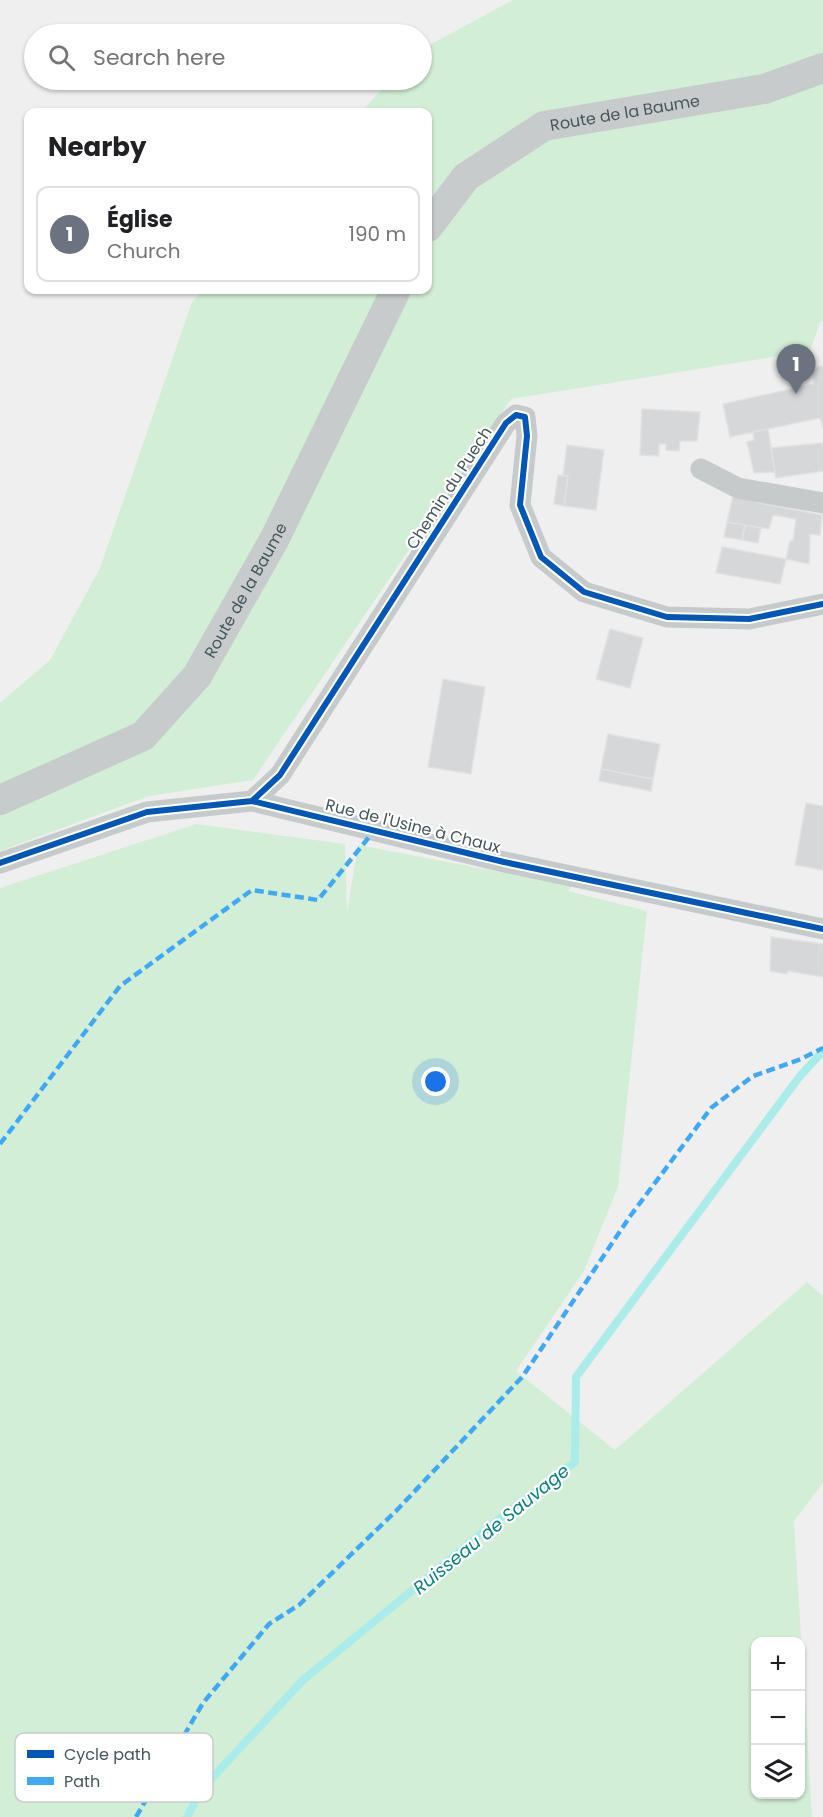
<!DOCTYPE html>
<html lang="en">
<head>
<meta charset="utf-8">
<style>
  :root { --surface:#fff; --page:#f2f2f2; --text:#202124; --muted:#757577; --line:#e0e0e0; --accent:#db2777 }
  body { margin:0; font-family:Poppins,sans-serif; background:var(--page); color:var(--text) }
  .controls { position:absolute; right:18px; bottom:18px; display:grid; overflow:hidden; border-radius:12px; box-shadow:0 2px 4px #0004 }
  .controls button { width:54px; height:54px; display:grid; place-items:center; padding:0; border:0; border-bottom:2px solid var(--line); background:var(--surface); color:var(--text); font:30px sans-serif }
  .you { position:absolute; left:436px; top:1082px; width:21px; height:21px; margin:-15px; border:4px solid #fff; border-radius:50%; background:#1a73e8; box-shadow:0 0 0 9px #1a73e833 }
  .badge { display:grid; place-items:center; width:39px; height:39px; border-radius:50%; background:var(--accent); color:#fff; font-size:20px; font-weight:700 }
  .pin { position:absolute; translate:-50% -50px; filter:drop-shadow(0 2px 3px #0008) }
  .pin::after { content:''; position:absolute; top:32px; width:21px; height:18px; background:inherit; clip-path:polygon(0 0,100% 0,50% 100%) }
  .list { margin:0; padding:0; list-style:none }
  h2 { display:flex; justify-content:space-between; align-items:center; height:78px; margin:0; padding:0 24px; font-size:26px }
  h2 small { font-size:20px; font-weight:400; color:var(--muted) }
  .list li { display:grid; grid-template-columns:39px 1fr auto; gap:18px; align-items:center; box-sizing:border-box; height:96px; margin:0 12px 12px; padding:0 12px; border:2px solid var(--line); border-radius:12px }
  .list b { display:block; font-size:22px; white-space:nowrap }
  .list p { margin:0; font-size:20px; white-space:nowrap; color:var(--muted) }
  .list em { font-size:20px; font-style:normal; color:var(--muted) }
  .icon { flex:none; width:33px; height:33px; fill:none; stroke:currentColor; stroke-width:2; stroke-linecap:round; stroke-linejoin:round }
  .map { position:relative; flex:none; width:823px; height:1817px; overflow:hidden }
  .search { position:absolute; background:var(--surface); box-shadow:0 2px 4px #0004; left:24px; top:24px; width:408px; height:66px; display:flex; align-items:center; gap:15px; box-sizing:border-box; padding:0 21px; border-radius:33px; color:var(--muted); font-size:22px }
  .panel { position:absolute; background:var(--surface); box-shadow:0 2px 4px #0004; left:24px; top:108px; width:408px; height:186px; border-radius:12px }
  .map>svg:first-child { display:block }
  .green { fill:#d3eed7; fill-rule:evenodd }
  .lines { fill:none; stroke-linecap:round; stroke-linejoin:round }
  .stream { stroke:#a9ece9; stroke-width:8 }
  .building { fill:#d6d7d8; stroke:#e1e1e2; stroke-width:1.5 }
  .minor { stroke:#c6cacb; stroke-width:21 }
  .secondary { stroke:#c7cbcc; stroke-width:30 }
  .quiet { stroke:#3fa9f5; stroke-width:4.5; stroke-dasharray:9 4.5; stroke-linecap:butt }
  .cycleway-casing { stroke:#fff; stroke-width:10 }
  .cycleway { stroke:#0057b8; stroke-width:6 }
  .labels { text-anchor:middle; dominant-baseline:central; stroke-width:4.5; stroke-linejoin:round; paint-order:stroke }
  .street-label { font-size:16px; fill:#46565b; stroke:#fff }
  .water-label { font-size:18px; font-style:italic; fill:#0f817d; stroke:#fff }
  .key { fill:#fff; stroke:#c8ccce; stroke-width:1.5 }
  .key-label { font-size:16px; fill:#46565b }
</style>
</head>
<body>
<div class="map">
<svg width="823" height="1817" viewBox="0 0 823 1817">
  <rect width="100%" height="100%" fill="#f0efef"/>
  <!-- green -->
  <path class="green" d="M513 0H823V321L820 322 810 351 511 399 253 780 149 796 0 851V703L50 660 100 568 192 302 203 290H428V112H361L390 80H422V49Z
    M196 824 345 844 347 912 358 845 572 886 568 891 647 911 618 1187 584 1271 516 1371 615 1450 807 1282 823 1296V1483L794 1521 812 1817H0V888ZM756 1642H800V1794H756Z"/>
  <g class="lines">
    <!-- stream -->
    <path class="stream" d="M187 1817 202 1789 303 1680 499 1519 575 1462 576 1377 800 1076 823 1051"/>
  </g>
  <!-- building -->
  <path class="building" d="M823 366V428L820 418 730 437 723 404 814 384 811 369Z
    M642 409 700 412 697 441H680L679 451 666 450V444H659V456L640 455Z
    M768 429 775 472 754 473 747 442 754 440 753 432Z
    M823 443V471L776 478 771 448Z
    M567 445 604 450 596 510 564 506 568 476H563Z
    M558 475 568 476 564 506 554 504Z
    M734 492 760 503 822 515 820 535 810 534 809 564 786 559 790 541H793L796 519 773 515 769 529 727 522Z
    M727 522 745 525 742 540 724 537Z
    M745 525 761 528 758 543 742 540Z
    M722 547 786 559 780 584 716 573Z
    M610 629 643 638 630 688 596 679Z
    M443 679 485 687 471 774 428 767Z
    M608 734 660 744 653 779 601 769Z
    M601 769 653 779 651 791 599 781Z
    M806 803 823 806V870L795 865Z
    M771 937 823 944V977L788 971 787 974 770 971Z"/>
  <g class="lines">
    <!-- minor -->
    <path class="minor" d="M701 469 738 488 823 503
      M252 801 280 775 506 423 516 415 525 417 527 436 520 505 541 557 584 592 667 617 749 619 823 604
      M0 863 147 812 252 801 504 862 823 929"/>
    <!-- secondary -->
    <g class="secondary">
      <path id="s1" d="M428 227 466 177 544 126 764 89 823 68"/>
      <path id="s2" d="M0 800 143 736 197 676 275 538 396 290"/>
    </g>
    <!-- quiet -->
    <path class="quiet" d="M0 1144 120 986 252 890 318 900 374 831
      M136 1817 203 1703 269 1624 299 1605 397 1510 523 1376 631 1215 711 1108 753 1076 801 1059 823 1048"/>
    <defs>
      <path id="cycleway" d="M252 801 280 775 506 423 516 415 525 417 527 436 520 505 541 557 584 592 667 617 749 619 823 604
        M0 863 147 812 252 801 504 862 823 929"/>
    </defs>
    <!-- cycleway casing -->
    <use href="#cycleway" class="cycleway-casing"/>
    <!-- cycleway -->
    <use href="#cycleway" class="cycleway"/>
  </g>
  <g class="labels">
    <!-- street labels -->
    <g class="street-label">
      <text stroke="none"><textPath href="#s1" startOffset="238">Route de la Baume</textPath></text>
      <text transform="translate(449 488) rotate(-57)">Chemin du Puech</text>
      <text stroke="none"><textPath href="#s2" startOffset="336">Route de la Baume</textPath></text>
      <text transform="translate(413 826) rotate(14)">Rue de l'Usine à Chaux</text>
    </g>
    <!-- water labels -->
    <g class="water-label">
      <text transform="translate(491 1529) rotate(-39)">Ruisseau de Sauvage</text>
    </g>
  </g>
  <!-- legend -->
  <rect x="15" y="1733" width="198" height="69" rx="9" class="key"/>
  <rect x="27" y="1750" width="27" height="8" fill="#0057b8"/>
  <rect x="27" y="1777" width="27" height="8" fill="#3fa9f5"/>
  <g class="key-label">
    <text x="64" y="1760">Cycle path</text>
    <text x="64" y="1787">Path</text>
  </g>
</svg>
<div class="controls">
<button>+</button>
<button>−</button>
<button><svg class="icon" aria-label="layers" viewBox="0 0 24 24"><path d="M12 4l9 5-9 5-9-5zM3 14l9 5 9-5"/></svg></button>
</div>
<div class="you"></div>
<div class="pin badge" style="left:796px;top:394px;background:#6b7280">1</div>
<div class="search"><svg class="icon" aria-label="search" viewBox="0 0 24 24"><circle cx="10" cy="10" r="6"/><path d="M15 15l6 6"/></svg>Search here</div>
<section class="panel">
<h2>Nearby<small></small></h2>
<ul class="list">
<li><span class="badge" style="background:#6b7280">1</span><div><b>Église</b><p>Church</p></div><em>190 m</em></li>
</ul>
</section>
</div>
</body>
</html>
